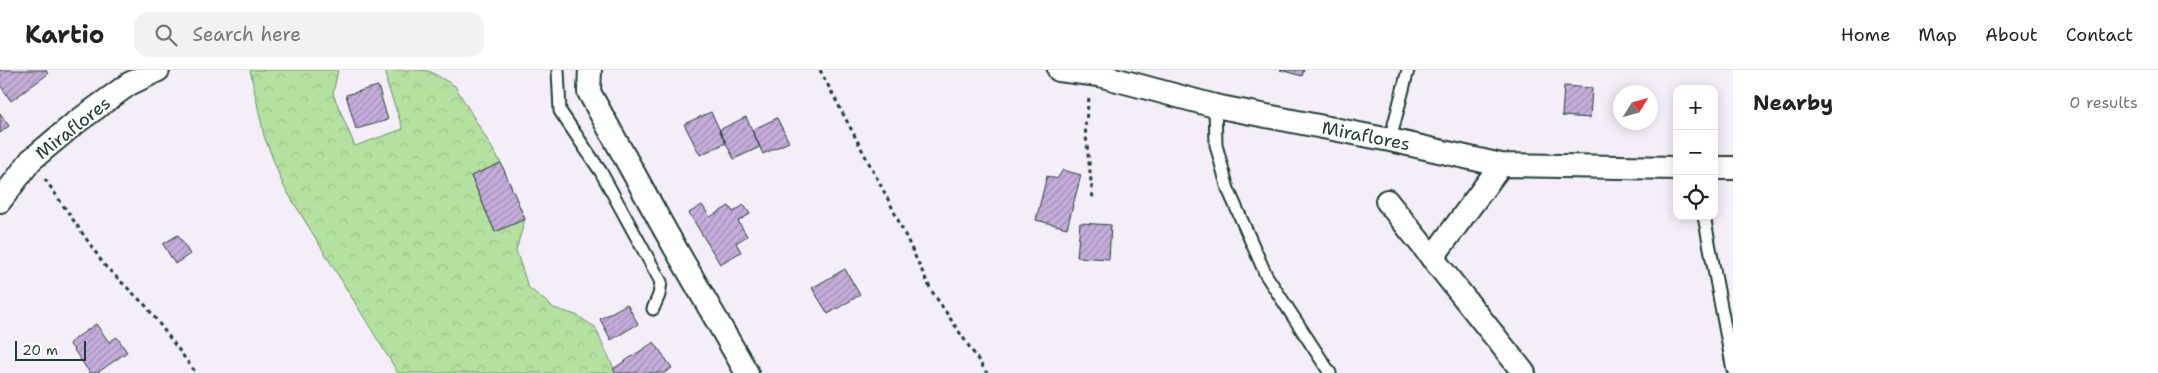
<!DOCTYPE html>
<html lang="en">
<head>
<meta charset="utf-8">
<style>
  :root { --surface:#fff; --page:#f2f2f2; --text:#222; --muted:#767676; --line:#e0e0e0 }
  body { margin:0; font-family:"Shantell Sans",sans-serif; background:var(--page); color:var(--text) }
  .controls { position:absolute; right:15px; top:15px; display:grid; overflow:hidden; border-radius:10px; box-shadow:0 2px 12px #0003 }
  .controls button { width:45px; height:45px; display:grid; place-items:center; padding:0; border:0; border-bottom:1px solid var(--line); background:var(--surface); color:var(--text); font:25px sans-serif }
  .compass { position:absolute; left:1613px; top:15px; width:45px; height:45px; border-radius:50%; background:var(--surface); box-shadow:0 2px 12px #0003; rotate:53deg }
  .scale { position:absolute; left:15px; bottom:12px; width:71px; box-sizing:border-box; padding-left:5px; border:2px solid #1f3d34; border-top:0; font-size:14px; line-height:18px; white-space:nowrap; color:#1f3d34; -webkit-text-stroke:4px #fff; paint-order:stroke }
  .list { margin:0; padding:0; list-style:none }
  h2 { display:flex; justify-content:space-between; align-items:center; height:65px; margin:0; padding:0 20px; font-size:21px }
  h2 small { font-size:16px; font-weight:400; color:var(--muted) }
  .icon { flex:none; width:28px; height:28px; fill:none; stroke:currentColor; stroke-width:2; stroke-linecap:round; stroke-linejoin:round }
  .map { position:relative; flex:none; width:1733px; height:303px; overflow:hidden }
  header { display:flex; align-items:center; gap:30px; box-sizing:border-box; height:70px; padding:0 25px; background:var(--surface); border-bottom:1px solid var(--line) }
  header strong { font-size:24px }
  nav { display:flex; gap:28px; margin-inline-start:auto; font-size:18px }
  .search { width:350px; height:45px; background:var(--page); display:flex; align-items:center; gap:12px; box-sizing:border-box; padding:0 18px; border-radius:15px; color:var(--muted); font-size:19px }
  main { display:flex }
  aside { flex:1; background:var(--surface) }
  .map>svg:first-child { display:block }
  .forest { fill:url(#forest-crowns); stroke:#6a8f6a }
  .building { fill:url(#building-hatch); stroke:#1f3d34 }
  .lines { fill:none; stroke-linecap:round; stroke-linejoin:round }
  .service-casing { stroke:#1f3d34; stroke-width:15 }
  .minor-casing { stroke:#1f3d34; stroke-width:26 }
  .path { stroke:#1f3d34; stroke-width:3; stroke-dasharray:4 4; stroke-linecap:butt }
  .service { stroke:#fff; stroke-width:11 }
  .minor { stroke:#fff; stroke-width:22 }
  .labels { text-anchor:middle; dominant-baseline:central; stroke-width:4; stroke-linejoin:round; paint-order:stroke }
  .street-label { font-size:18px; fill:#1f3d34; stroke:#fff }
</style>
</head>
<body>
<header>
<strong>Kartio</strong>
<div class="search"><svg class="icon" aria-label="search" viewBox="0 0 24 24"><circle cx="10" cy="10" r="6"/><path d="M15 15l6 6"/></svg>Search here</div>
<nav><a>Home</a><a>Map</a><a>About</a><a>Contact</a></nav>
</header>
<main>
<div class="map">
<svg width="1733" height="303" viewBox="0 0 1733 303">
  <defs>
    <pattern id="forest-crowns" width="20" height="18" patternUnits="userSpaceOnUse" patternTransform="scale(1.25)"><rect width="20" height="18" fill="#b4e19f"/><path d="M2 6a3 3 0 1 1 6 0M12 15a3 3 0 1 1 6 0" fill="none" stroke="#9ac28a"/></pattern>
    <pattern id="building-hatch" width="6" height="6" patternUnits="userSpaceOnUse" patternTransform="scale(1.25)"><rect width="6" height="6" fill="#c6acdb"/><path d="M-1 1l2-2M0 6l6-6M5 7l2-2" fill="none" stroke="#a08db2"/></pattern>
  </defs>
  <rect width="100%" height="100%" fill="#f4eef8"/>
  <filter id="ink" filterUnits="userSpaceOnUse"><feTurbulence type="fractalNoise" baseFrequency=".02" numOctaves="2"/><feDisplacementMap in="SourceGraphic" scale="10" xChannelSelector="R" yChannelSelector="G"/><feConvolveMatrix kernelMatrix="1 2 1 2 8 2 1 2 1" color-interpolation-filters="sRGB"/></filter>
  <g filter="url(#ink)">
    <!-- forest -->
    <path class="forest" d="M250 0H338L333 24 355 76 403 59 387 14 386 0H421L431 2 455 16 501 93 471 106 495 162 525 149 516 180 528 217 554 238 576 245 595 257 616 303H398L283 115 264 66Z"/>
    <!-- building -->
    <path class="building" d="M0 0H46L48 4 11 31 0 15Z
      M1280 0H1304L1302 6Z
      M378 16 388 50 356 59 346 25Z
      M1564 16 1592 18 1590 48 1562 46Z
      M711 42 726 73 700 85 684 54Z
      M0 43 9 56 0 63Z
      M746 47 760 77 734 89 719 60Z
      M777 48 789 72 763 84 752 60Z
      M501 93 525 149 495 162 471 106Z
      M1063 100 1081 105 1067 158 1036 150 1047 106 1057 109Z
      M702 135 710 147 729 136 733 142 744 135 750 144 738 151 747 166 736 173 741 182 720 194 689 143Z
      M1080 153 1111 155 1109 189 1077 187Z
      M178 165 190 184 175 194 163 174Z
      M845 199 860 225 828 244 812 218Z
      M627 234 638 254 611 270 600 249Z
      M96 254 109 272 117 267 127 282 97 303H90L69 273Z
      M654 272 672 298 664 303H616L613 299Z"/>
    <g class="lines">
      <defs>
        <path id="service" d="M558 0 560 41 601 102 661 212 659 225 653 239
          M1215 36 1216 75 1228 119 1266 205 1330 303
          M1390 70 1408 0
          M1704 146 1733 300"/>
        <path id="minor" d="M590 0 589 22 666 162 747 303
          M1059 0 1099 5 1215 36 1390 70 1501 95 1677 98
          M1714 98H1733
          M0 131 31 90 74 54 129 14 158 0
          M1387 131 1524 303
          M1432 188 1501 95"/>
      </defs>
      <!-- service casing -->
      <use href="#service" class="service-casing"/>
      <!-- minor casing -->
      <use href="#minor" class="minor-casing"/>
      <!-- path -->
      <path class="path" d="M820 0 890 133 931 220 987 303
        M1089 28 1085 57 1093 129
        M45 109 105 196 146 236 196 303"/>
      <!-- service -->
      <use href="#service" class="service"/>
      <!-- minor -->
      <use href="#minor" class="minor"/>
    </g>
  </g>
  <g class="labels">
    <!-- street labels -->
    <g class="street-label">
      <text transform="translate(73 58) rotate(-38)">Miraflores</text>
      <text transform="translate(1366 66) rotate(11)">Miraflores</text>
    </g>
  </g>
</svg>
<div class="controls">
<button>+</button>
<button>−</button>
<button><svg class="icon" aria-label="locate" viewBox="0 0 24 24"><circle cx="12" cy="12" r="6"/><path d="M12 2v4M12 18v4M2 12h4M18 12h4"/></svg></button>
</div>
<svg class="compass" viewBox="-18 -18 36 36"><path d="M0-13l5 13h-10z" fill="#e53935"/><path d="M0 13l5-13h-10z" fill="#767676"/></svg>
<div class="scale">20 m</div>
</div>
<aside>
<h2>Nearby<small>0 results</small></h2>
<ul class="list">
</ul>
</aside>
</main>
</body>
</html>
